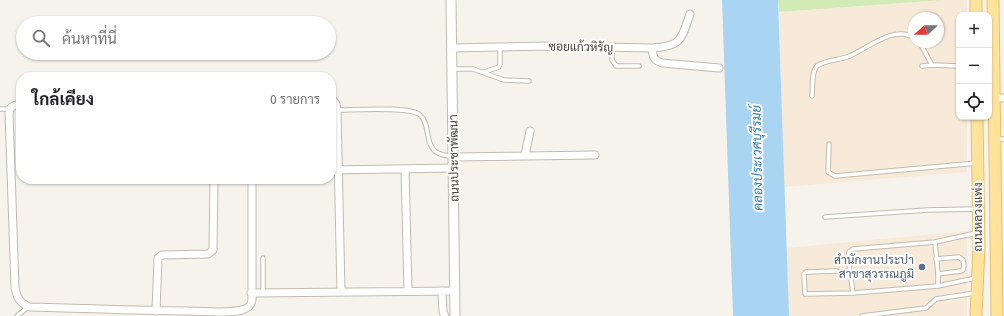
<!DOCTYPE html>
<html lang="th">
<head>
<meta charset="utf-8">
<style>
  :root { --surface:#fff; --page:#f6f6f6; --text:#202124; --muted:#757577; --line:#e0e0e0 }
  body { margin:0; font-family:"Fira Sans Condensed",Sarabun,sans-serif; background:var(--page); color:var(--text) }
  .controls { position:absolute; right:12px; top:12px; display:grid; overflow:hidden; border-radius:8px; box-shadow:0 1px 3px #0004 }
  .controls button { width:36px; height:36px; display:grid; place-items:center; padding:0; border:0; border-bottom:1px solid var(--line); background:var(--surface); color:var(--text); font:20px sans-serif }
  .compass { position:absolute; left:908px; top:12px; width:36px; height:36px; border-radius:50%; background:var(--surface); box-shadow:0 1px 3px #0004; rotate:249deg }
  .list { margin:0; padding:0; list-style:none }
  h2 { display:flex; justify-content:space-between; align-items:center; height:52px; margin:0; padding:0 16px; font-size:17px }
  h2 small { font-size:13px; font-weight:400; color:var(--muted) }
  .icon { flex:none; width:22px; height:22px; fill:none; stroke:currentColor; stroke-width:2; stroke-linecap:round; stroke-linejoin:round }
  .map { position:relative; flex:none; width:1004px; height:316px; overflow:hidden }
  .search { position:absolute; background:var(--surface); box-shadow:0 1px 3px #0004; left:16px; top:16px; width:320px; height:44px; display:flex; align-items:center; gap:10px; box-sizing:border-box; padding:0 14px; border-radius:22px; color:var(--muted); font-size:15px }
  .panel { position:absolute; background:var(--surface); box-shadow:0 1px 3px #0004; left:16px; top:72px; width:320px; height:112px; border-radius:16px }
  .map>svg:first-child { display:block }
  .commercial { fill:#f7ead8; fill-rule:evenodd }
  .green { fill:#d2eab5 }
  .water { fill:#a9d4f2 }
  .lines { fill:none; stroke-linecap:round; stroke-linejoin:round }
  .service-casing { stroke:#c2bbae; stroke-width:5.5 }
  .minor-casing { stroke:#c2bbae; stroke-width:9 }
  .tertiary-casing { stroke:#c2bbae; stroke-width:11 }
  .primary-casing { stroke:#e6c16a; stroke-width:13 }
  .service { stroke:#fff; stroke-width:3.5 }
  .minor { stroke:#fff; stroke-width:7 }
  .tertiary { stroke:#fff; stroke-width:9 }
  .primary { stroke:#ffe39c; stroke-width:11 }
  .service-dot { fill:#5c6f8a; stroke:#fff; stroke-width:1.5 }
  .labels { text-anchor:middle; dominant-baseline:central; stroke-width:4; stroke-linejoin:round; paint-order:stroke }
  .street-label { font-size:12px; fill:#4b4439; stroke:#fff }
  .service-label { font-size:12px; fill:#4e5e75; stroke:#fff; text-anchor:end }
  .water-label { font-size:13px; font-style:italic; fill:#2e7ab2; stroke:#fff }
</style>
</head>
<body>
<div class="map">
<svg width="1004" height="316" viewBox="0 0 1004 316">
  <rect width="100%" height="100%" fill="#f6f3ec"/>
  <!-- commercial -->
  <path class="commercial" d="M942 0H967V15H959V117H967V172L784 187 779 12ZM914 18H938V42H914Z
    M967 231V316H789L786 248Z"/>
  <!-- green -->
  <path class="green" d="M778 0H942L779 12Z"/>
  <!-- water -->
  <path class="water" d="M722 0H778L789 316H733Z"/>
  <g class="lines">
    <defs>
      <path id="service" d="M918 42 921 45 932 65
        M612 47V60L616 66H639
        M922 66 932 65 959 66
        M453 69H473L504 80 529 81
        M484 72 499 67 500 64V47
        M812 96C813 88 811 72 817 66 825 60 838 60 847 57 866 50 894 24 914 38
        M0 109H10
        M337 110C352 110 411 106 420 115 431 124 424 146 438 153 442 155 448 156 453 157
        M996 139H1004
        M829 144 828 172 835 176 977 163
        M825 217 928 210 977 209
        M935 242 938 274
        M936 259 959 257 963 260 964 266 963 270 961 271 938 274V286
        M837 271 806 272 804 274 805 294 853 293 938 286 976 278
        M263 292V258
        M853 293 848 257 849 252 853 249 935 242 976 233
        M17 316 28 307
        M862 316 926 308 936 299 975 293"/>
      <path id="minor" d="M452 48 551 46 652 48C682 46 681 40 690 14
        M652 48C653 57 653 60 662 63L719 68
        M331 98 336 104 337 110 341 291
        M994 98H1004
        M21 104C14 105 10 106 9 113L15 287C17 298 19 302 29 307 82 308 135 311 187 311 205 311 225 314 242 310 248 308 251 306 252 300V179
        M525 155 530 131
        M453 157 595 155
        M405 169 408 291
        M331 170 454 168
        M442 291 443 312 445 316
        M251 293 455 291
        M156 311 158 258 162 255 208 254 213 250 214 179"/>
      <path id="tertiary" d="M451 0 455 316"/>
      <path id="primary" d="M976 0V15
        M993 0 997 316
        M976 316 979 247 977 117"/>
    </defs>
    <!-- service casing -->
    <use href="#service" class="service-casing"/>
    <!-- minor casing -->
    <use href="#minor" class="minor-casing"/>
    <!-- tertiary casing -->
    <use href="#tertiary" class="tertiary-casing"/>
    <!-- primary casing -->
    <use href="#primary" class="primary-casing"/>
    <!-- service -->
    <use href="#service" class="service"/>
    <!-- minor -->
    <use href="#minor" class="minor"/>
    <!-- tertiary -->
    <use href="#tertiary" class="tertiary"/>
    <!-- primary -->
    <use href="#primary" class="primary"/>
  </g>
  <!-- markers -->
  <circle class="service-dot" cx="922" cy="267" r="4"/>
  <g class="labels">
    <!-- street labels -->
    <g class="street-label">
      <text transform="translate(581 47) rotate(1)">ซอยแก้วหิรัญ</text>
      <text transform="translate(454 158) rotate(-91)">ถนนประชาพัฒนา</text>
      <text transform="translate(978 217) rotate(-90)">ถนนหลวงแพ่ง</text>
    </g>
    <!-- service labels -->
    <g class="service-label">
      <text x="914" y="260">สำนักงานประปา<tspan x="914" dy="14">สาขาสุวรรณภูมิ</tspan></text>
    </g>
    <!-- water labels -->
    <g class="water-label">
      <text transform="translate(757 158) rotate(-91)">คลองประเวศบุรีรมย์</text>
    </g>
  </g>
</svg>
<div class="controls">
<button>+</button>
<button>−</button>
<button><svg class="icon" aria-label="locate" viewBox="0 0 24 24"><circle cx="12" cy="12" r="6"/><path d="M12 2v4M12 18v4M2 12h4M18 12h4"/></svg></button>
</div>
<svg class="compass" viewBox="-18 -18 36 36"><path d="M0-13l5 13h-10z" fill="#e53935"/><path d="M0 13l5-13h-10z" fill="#757577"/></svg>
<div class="search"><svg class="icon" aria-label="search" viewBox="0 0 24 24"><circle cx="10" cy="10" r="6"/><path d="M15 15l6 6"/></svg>ค้นหาที่นี่</div>
<section class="panel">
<h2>ใกล้เคียง<small>0 รายการ</small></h2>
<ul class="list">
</ul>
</section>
</div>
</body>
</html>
